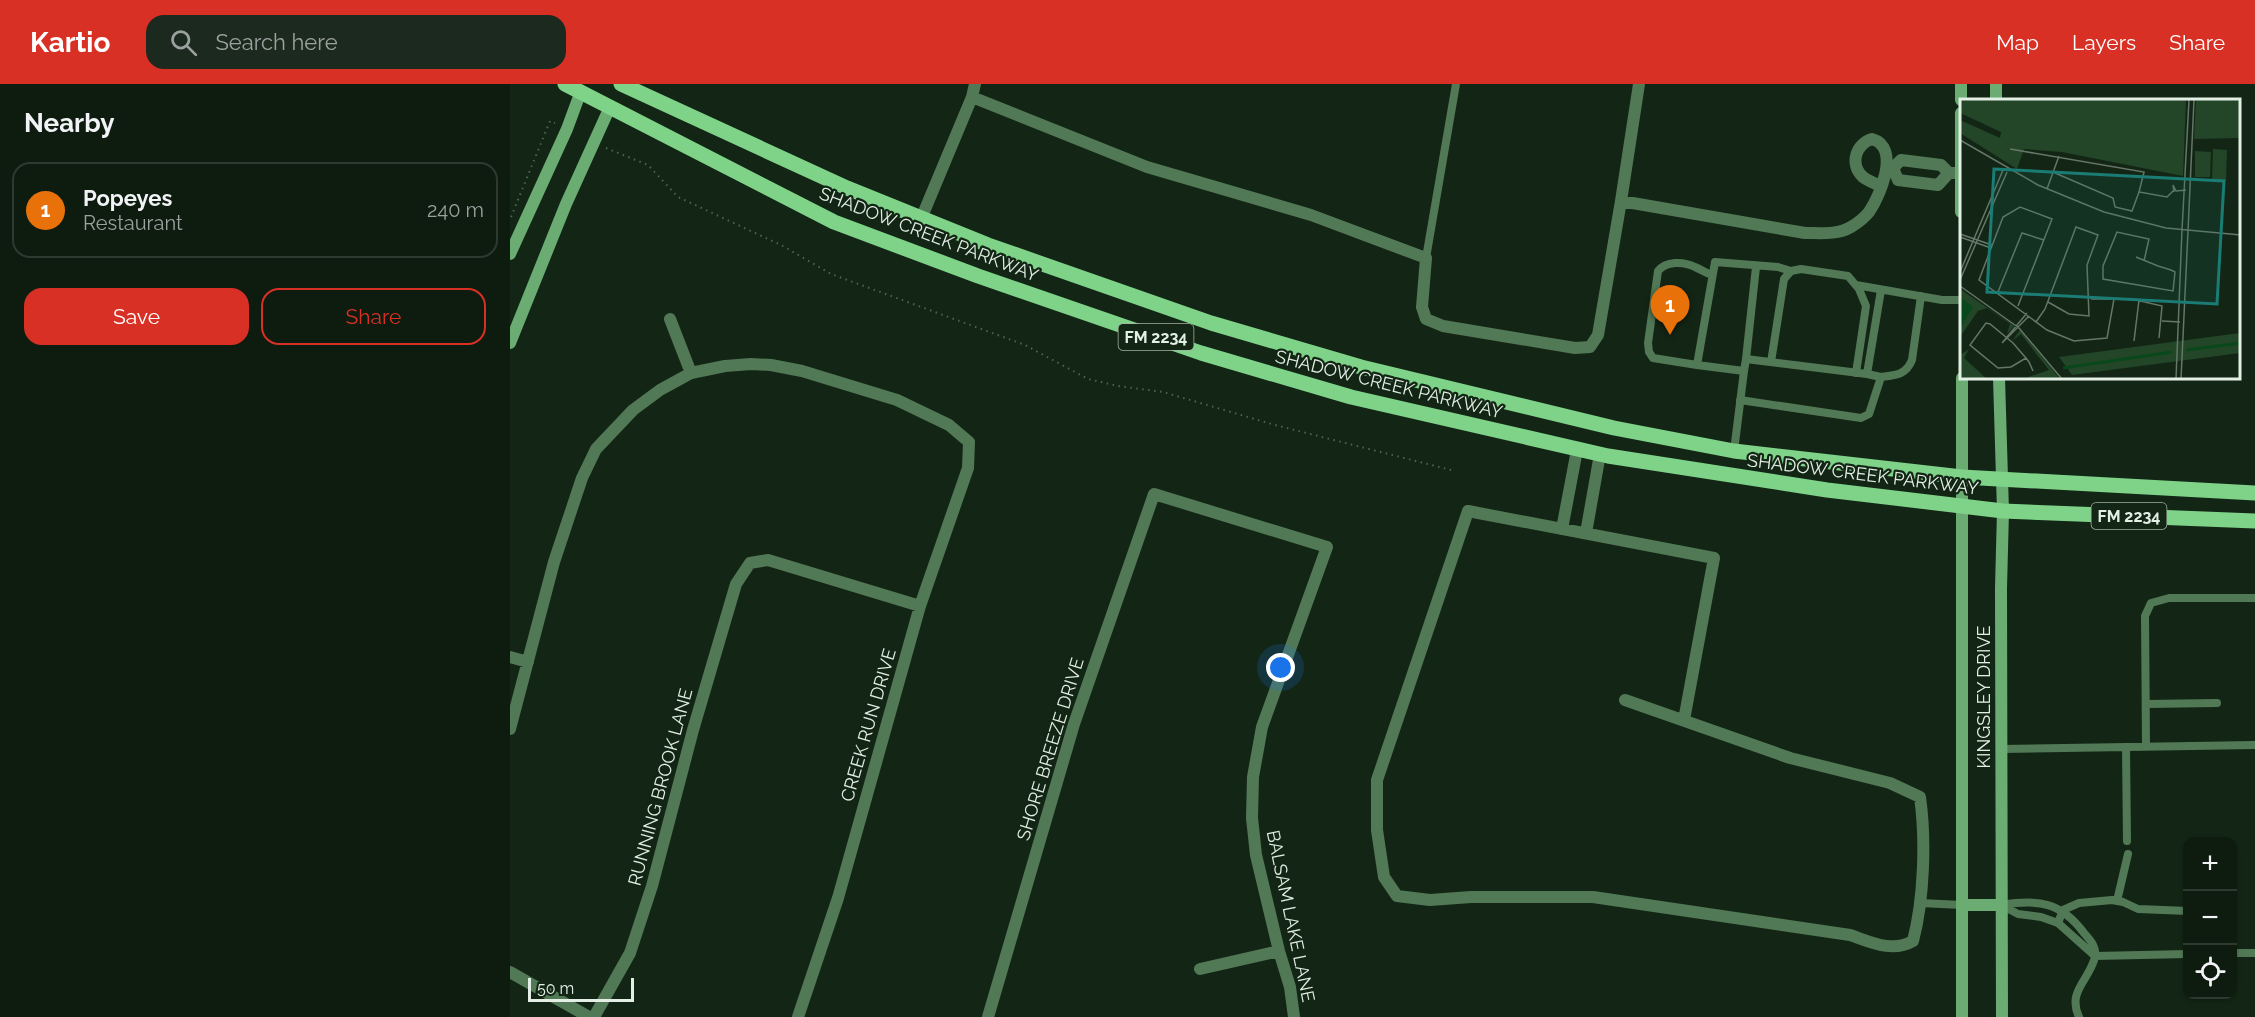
<!DOCTYPE html>
<html lang="en">
<head>
<meta charset="utf-8">
<style>
  :root { --surface:#0e1c10; --page:#1c291e; --text:#f1f3f6; --muted:#9ba19f; --line:#2e3a30; --accent:#d93025 }
  body { margin:0; font-family:Raleway,sans-serif; background:var(--page); color:var(--text) }
  .controls { position:absolute; right:18px; bottom:18px; display:grid; overflow:hidden; border-radius:12px; box-shadow:0 2px 4px #0004 }
  .controls button { width:54px; height:54px; display:grid; place-items:center; padding:0; border:0; border-bottom:2px solid var(--line); background:var(--surface); color:var(--text); font:30px sans-serif }
  .scale { position:absolute; left:18px; bottom:15px; width:106px; box-sizing:border-box; padding-left:6px; border:3px solid #e3efe4; border-top:0; font-size:16px; line-height:21px; white-space:nowrap; color:#e3efe4; -webkit-text-stroke:4px #132615; paint-order:stroke }
  .you { position:absolute; left:771px; top:584px; width:21px; height:21px; margin:-15px; border:4px solid #fff; border-radius:50%; background:#1a73e8; box-shadow:0 0 0 9px #1a73e833 }
  .badge { display:grid; place-items:center; width:39px; height:39px; border-radius:50%; background:var(--accent); color:#fff; font-size:20px; font-weight:700 }
  .pin { position:absolute; translate:-50% -50px; filter:drop-shadow(0 2px 3px #0008) }
  .pin::after { content:''; position:absolute; top:32px; width:21px; height:18px; background:inherit; clip-path:polygon(0 0,100% 0,50% 100%) }
  .list { margin:0; padding:0; list-style:none }
  h2 { display:flex; justify-content:space-between; align-items:center; height:78px; margin:0; padding:0 24px; font-size:26px }
  h2 small { font-size:20px; font-weight:400; color:var(--muted) }
  .list li { display:grid; grid-template-columns:39px 1fr auto; gap:18px; align-items:center; box-sizing:border-box; height:96px; margin:0 12px 12px; padding:0 12px; border:2px solid var(--line); border-radius:18px }
  .list b { display:block; font-size:22px; white-space:nowrap }
  .list p { margin:0; font-size:20px; white-space:nowrap; color:var(--muted) }
  .list em { font-size:20px; font-style:normal; color:var(--muted) }
  .actions { display:flex; gap:12px; padding:18px 24px }
  .actions a { flex:1; padding:14px 0; border:2px solid var(--accent); border-radius:18px; text-align:center; font-size:21px; color:var(--accent) }
  .actions .main { background:var(--accent); color:#fff }
  .icon { flex:none; width:33px; height:33px; fill:none; stroke:currentColor; stroke-width:2; stroke-linecap:round; stroke-linejoin:round }
  .map { position:relative; flex:none; width:1745px; height:933px; overflow:hidden }
  header { display:flex; align-items:center; gap:36px; box-sizing:border-box; height:84px; padding:0 30px; background:var(--accent); color:#fff }
  header strong { font-size:28px }
  nav { display:flex; gap:33px; margin-inline-start:auto; font-size:21px }
  .search { width:420px; height:54px; background:var(--page); display:flex; align-items:center; gap:15px; box-sizing:border-box; padding:0 21px; border-radius:18px; color:var(--muted); font-size:22px }
  main { display:flex }
  aside { flex:1; background:var(--surface) }
  .map>svg:first-child { display:block }
  .lines { fill:none; stroke-linecap:round; stroke-linejoin:round }
  .path { stroke:#516253; stroke-width:2; stroke-dasharray:1.5 4.5; stroke-linecap:butt }
  .lane { stroke:#527956; stroke-width:8 }
  .street { stroke:#527956; stroke-width:12 }
  .secondary { stroke:#6bac73; stroke-width:12 }
  .primary { stroke:#7ed389; stroke-width:15 }
  .labels { text-anchor:middle; dominant-baseline:central; stroke-width:4.5; stroke-linejoin:round; paint-order:stroke }
  .shield { fill:#132615; stroke:#a5b3a6; stroke-width:1.5 }
  .shield-label { font-size:16px; font-weight:bold; fill:#e3efe4 }
  .street-label { font-size:18px; fill:#e3efe4; stroke:#132615 }
  .inset-river { fill:none; stroke:#09481a; stroke-width:3 }
  .inset-road { fill:none; stroke:#667668; stroke-width:1.5 }
  .view { fill:#1a7c74; fill-opacity:0.15; stroke:#1a7c74; stroke-width:3 }
  .inset-edge { fill:none; stroke:#e3efe4; stroke-width:3 }
</style>
</head>
<body>
<header>
<strong>Kartio</strong>
<div class="search"><svg class="icon" aria-label="search" viewBox="0 0 24 24"><circle cx="10" cy="10" r="6"/><path d="M15 15l6 6"/></svg>Search here</div>
<nav><a>Map</a><a>Layers</a><a>Share</a></nav>
</header>
<main>
<aside>
<h2>Nearby<small></small></h2>
<ul class="list">
<li><span class="badge" style="background:#e8710a">1</span><div><b>Popeyes</b><p>Restaurant</p></div><em>240 m</em></li>
</ul>
<div class="actions"><a class="main">Save</a><a>Share</a></div>
</aside>
<div class="map">
<svg width="1745" height="933" viewBox="0 0 1745 933">
  <rect width="100%" height="100%" fill="#132615"/>
  <g class="lines">
    <!-- path -->
    <path class="path" d="M96 64 138 81 168 113 273 162 321 190 515 261 578 295 608 302 653 308 765 341 945 387
      M1 133 40 37 45 39"/>
    <!-- lane -->
    <path class="lane" d="M916 174 946 0
      M1346 201 1432 216H1451
      M1236 275 1246 183
      M1261 278 1274 195 1281 187 1291 185 1338 192 1349 205 1356 222 1346 289
      M1187 281 1143 274 1139 268 1138 259 1148 187C1156 177 1173 177 1185 183 1192 186 1195 189 1202 191
      M1234 287 1236 275 1357 290 1371 206
      M1371 293C1386 291 1396 291 1402 276L1411 212
      M1230 316 1351 334 1359 330 1371 293 1357 290
      M1224 367 1234 287 1187 281 1205 178 1268 183 1281 187
      M1636 620 1707 619
      M1636 662 1635 532 1641 519 1659 514H1745
      M1616 663 1617 757
      M1491 665 1745 661
      M1607 817 1618 770
      M1410 819 1452 821
      M1491 821 1508 830 1531 833 1548 839 1585 872 1678 870
      M1492 821C1528 815 1551 818 1574 849 1580 856 1587 863 1585 873 1579 897 1557 907 1569 933
      M1548 839 1553 826 1569 819 1602 816 1613 818 1628 825 1678 827
      M1722 869H1745"/>
    <!-- street -->
    <path class="street" d="M1129 0 1111 117 1295 149C1311 149 1327 151 1341 143 1346 140 1355 133 1359 128 1370 112 1391 63 1362 55 1346 60 1339 80 1353 93 1358 97 1365 99 1370 102
      M462 13 637 83 801 131 916 174 912 223 916 235 933 242 1065 264 1080 263 1088 251 1111 117
      M1383 84 1391 76 1431 81 1439 89H1451
      M1383 84 1388 96 1428 101 1439 89
      M411 135 462 13 465 0
      M160 235 181 289
      M1052 445 1067 366
      M1076 449 1090 370
      M0 573 18 578
      M1115 616 1280 674 1380 699 1410 713C1416 756 1414 815 1403 857 1382 869 1361 858 1340 851L1083 813H961L920 816 887 812 874 793 867 746V696L958 427 1204 474 1174 636
      M0 645 44 478 72 394 86 365 123 326 150 306 181 289 215 282 241 280 261 281 292 287 387 316 439 341 459 358 458 384 410 522 328 814 288 933
      M690 885 769 867
      M0 888 79 933
      M84 933 120 869 142 802 183 646 226 500 240 479 258 476 410 522
      M478 933 564 640 644 410 817 463 752 643 743 693 742 734 746 771 769 867 780 903 784 933"/>
    <!-- secondary -->
    <path class="secondary" d="M1486 0V16
      M1451 16V0
      M1451 29V128
      M0 170 57 45 71 7
      M0 259 56 120 100 23
      M1452 294V933
      M1489 294 1493 427 1491 504 1492 933
      M1452 821H1491"/>
    <!-- primary -->
    <path class="primary" d="M55 0 324 138 468 192 691 269 841 313 1098 372 1317 406 1493 427 1745 437
      M111 0 337 104 478 161 701 239 851 283 1104 344 1224 367 1452 393 1745 409"/>
  </g>
  <g class="labels">
    <!-- shield labels -->
    <g class="shield">
      <rect x="608.5" y="240" width="75" height="26" rx="4.5"/>
      <rect x="1581.5" y="419" width="75" height="26" rx="4.5"/>
    </g>
    <g class="shield-label">
      <text x="646" y="253">FM 2234</text>
      <text x="1619" y="432">FM 2234</text>
    </g>
    <!-- street labels -->
    <g class="street-label">
      <text transform="translate(419 150) rotate(21)">SHADOW CREEK PARKWAY</text>
      <text transform="translate(879 300) rotate(14)">SHADOW CREEK PARKWAY</text>
      <text transform="translate(1353 390) rotate(7)">SHADOW CREEK PARKWAY</text>
      <text transform="translate(1473 613) rotate(-90)">KINGSLEY DRIVE</text>
      <text transform="translate(358 641) rotate(-74)">CREEK RUN DRIVE</text>
      <text transform="translate(540 665) rotate(-73)">SHORE BREEZE DRIVE</text>
      <text transform="translate(150 703) rotate(-75)">RUNNING BROOK LANE</text>
      <text transform="translate(781 832) rotate(78)">BALSAM LAKE LANE</text>
    </g>
  </g>
  <!-- overview -->
  <g transform="translate(1450 15)">
    <rect width="280" height="280" fill="#132615"/>
    <path d="M0 1H226L223 77 102 53 64 50 57 70 0 34V21L40 39 41 33 0 14ZM236 1H280V39L234 40ZM253 50 267 51 266 82 252 81ZM235 52 251 53 250 78H235ZM0 190 54 227 47 235 50 225 27 209 18 212 0 238ZM60 231 100 280H62L89 271 61 235 52 242ZM280 234V254L112 276 99 258ZM9 250 4 259 27 280H0V256Z" fill="#234528"/>
    <path d="M0 198 13 208 0 229Z" fill="#09481a"/>
    <path class="inset-river" d="M226 251 281 244M103 269 212 253"/>
    <path class="inset-road" d="M0 41 78 86 144 113 206 129 281 136M50 50 184 73 179 93 207 98 215 90M95 74 153 99 155 108 172 112 179 93M87 90 99 57M214 93 213 86 216 92 226 91M222 131 229 1M228 132 234 1M0 135 32 146M0 138 31 149M176 158 198 167 211 171 215 173 213 192 143 180V167L157 133 189 140 184 162M0 173 43 71M0 181 47 73M0 187 59 229 102 280M38 193 62 134 84 141M131 200H172L202 207 199 239M58 207 92 120 60 108 43 118 19 181 87 231 114 242 147 239 154 200M67 214 42 244 69 217M202 222 220 223M76 223 85 210 116 128 138 136 127 166 129 217 109 215 88 203M174 242 179 201M66 259 51 268 38 269 10 246 26 224 30 225 53 244 59 251 66 259 69 263 73 272M216 280 222 131M221 280 228 132"/>
    <path class="view" d="M34 70 264 82 257 205 27 193Z"/>
    <rect width="280" height="280" class="inset-edge"/>
  </g>
</svg>
<div class="controls">
<button>+</button>
<button>−</button>
<button><svg class="icon" aria-label="locate" viewBox="0 0 24 24"><circle cx="12" cy="12" r="6"/><path d="M12 2v4M12 18v4M2 12h4M18 12h4"/></svg></button>
</div>
<div class="scale">50 m</div>
<div class="you"></div>
<div class="pin badge" style="left:1160px;top:251px;background:#e8710a">1</div>
</div>
</main>
</body>
</html>
